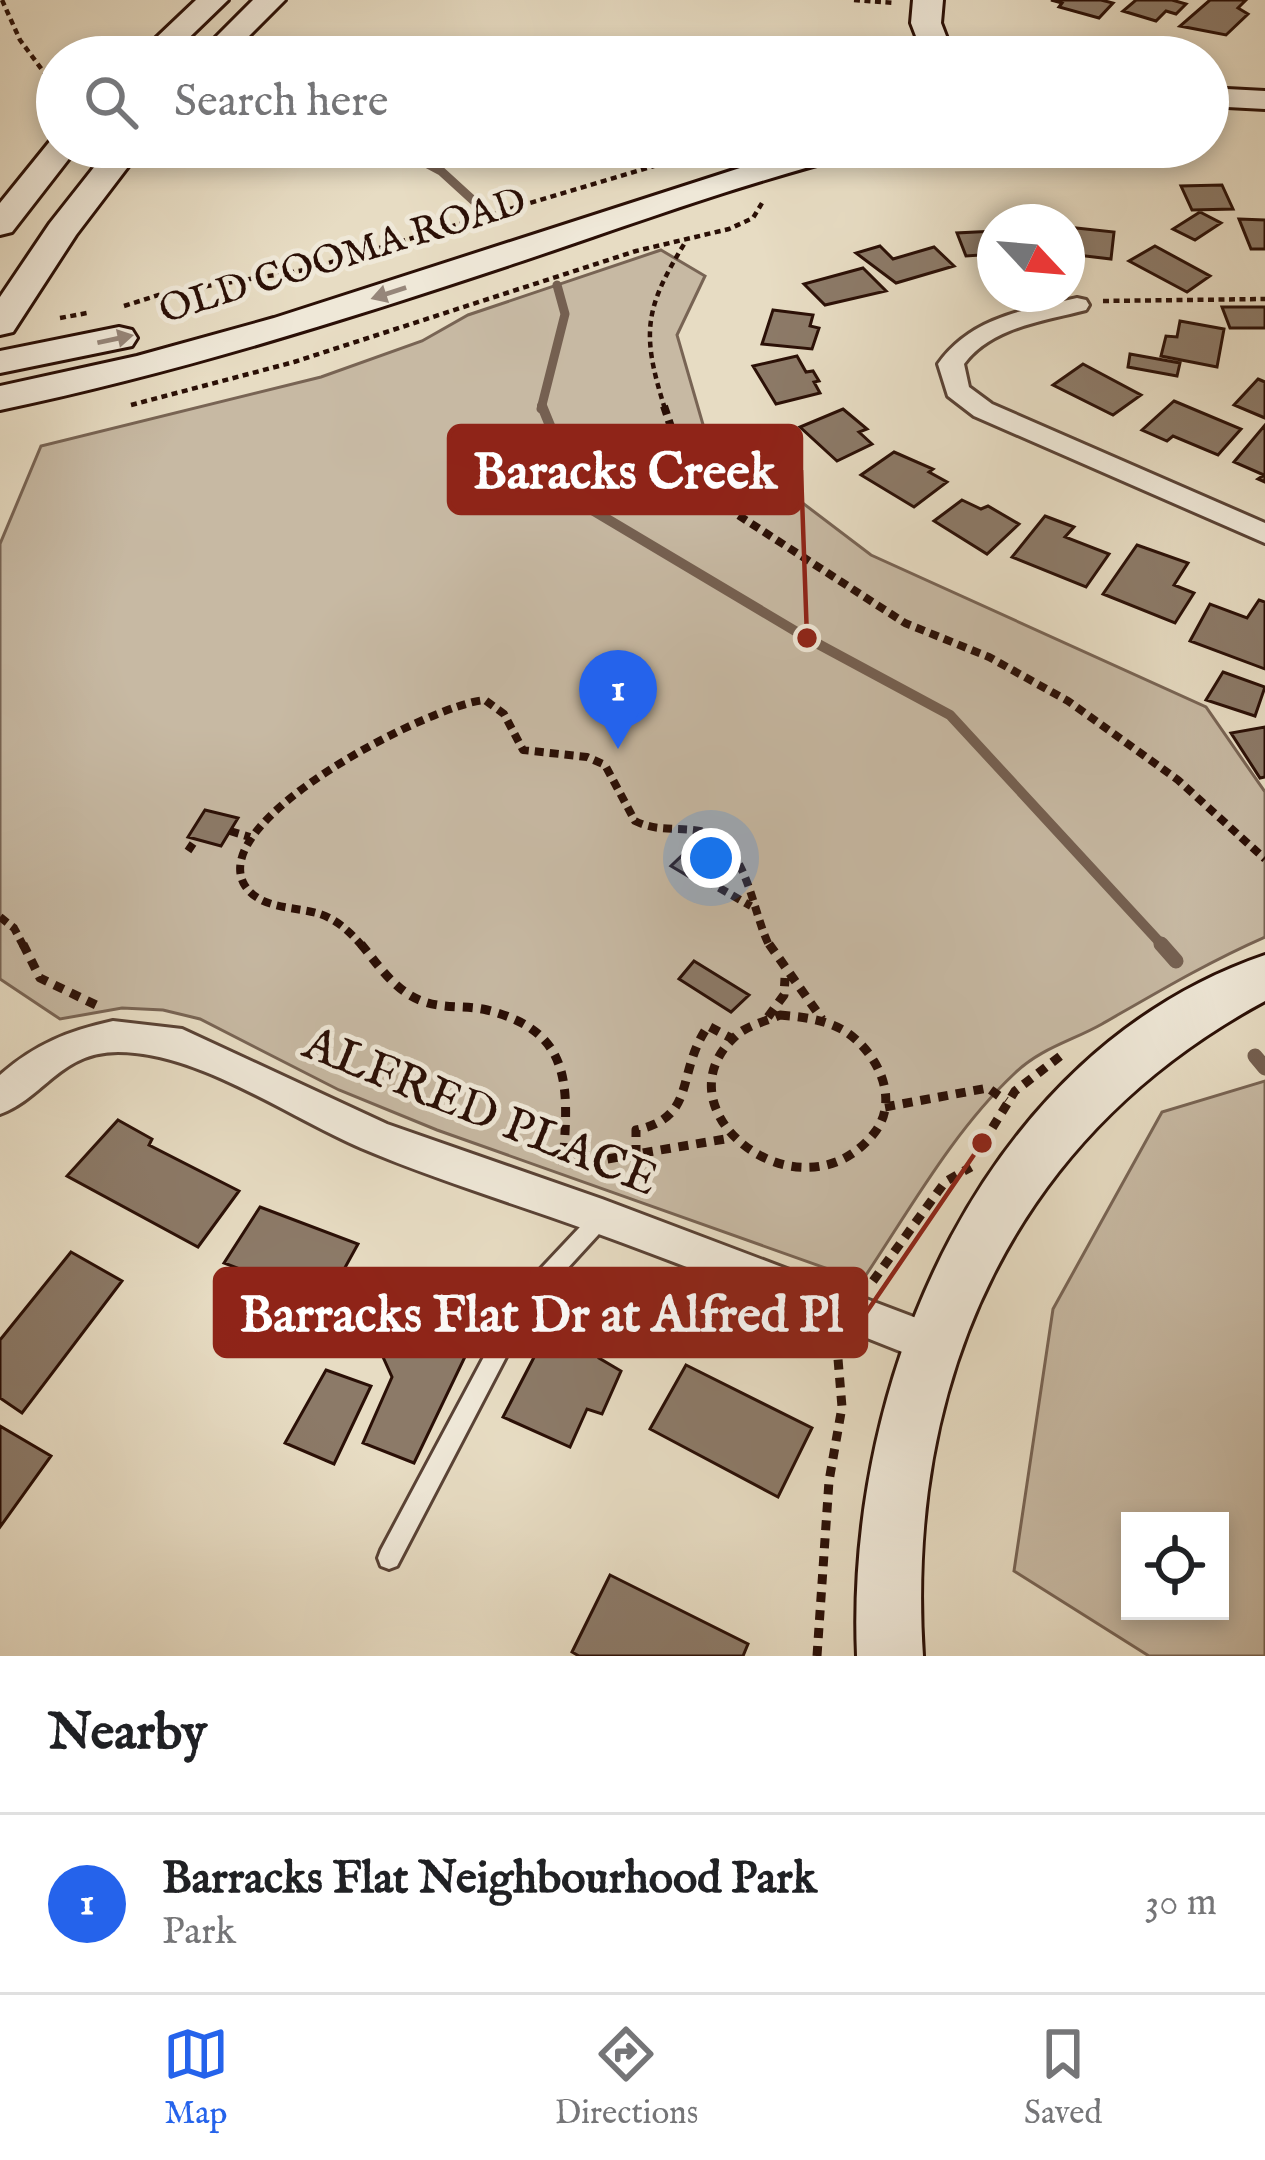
<!DOCTYPE html>
<html lang="en">
<head>
<meta charset="utf-8">
<style>
  :root { --surface:#fff; --page:#f2f2f2; --text:#202124; --muted:#757577; --line:#e0e0e0; --accent:#2563eb }
  body { margin:0; font-family:"IM FELL English",serif; background:var(--page); color:var(--text) }
  .controls { position:absolute; right:36px; bottom:36px; display:grid; overflow:hidden; border-radius:0px; box-shadow:0 6px 18px #0003 }
  .controls button { width:108px; height:108px; display:grid; place-items:center; padding:0; border:0; border-bottom:3px solid var(--line); background:var(--surface); color:var(--text); font:60px sans-serif }
  .compass { position:absolute; left:977px; top:204px; width:108px; height:108px; border-radius:50%; background:var(--surface); box-shadow:0 6px 18px #0003; rotate:116deg }
  .you { position:absolute; left:711px; top:858px; width:42px; height:42px; margin:-30px; border:9px solid #fff; border-radius:50%; background:#1a73e8; box-shadow:0 0 0 18px #1a73e833 }
  .badge { display:grid; place-items:center; width:78px; height:78px; border-radius:50%; background:var(--accent); color:#fff; font-size:39px; font-weight:700 }
  .pin { position:absolute; translate:-50% -99px; filter:drop-shadow(0 3px 6px #0008) }
  .pin::after { content:''; position:absolute; top:63px; width:42px; height:36px; background:inherit; clip-path:polygon(0 0,100% 0,50% 100%) }
  .list { margin:0; padding:0; list-style:none }
  h2 { display:flex; justify-content:space-between; align-items:center; height:156px; margin:0; padding:0 48px; font-size:51px }
  h2 small { font-size:39px; font-weight:400; color:var(--muted) }
  .list li { display:grid; grid-template-columns:78px 1fr auto; gap:36px; align-items:center; box-sizing:border-box; height:180px; padding:0 48px; border-top:3px solid var(--line) }
  .list b { display:block; font-size:45px; white-space:nowrap }
  .list p { margin:0; font-size:39px; white-space:nowrap; color:var(--muted) }
  .list em { font-size:39px; font-style:normal; color:var(--muted) }
  .icon { flex:none; width:66px; height:66px; fill:none; stroke:currentColor; stroke-width:2; stroke-linecap:round; stroke-linejoin:round }
  .map { position:relative; flex:none; width:1265px; height:1656px; overflow:hidden }
  .search { position:absolute; background:var(--surface); box-shadow:0 6px 18px #0003; left:36px; right:36px; top:36px; height:132px; display:flex; align-items:center; gap:30px; box-sizing:border-box; padding:0 42px; border-radius:66px; color:var(--muted); font-size:45px }
  .sheet { height:336px; background:var(--surface) }
  nav { display:flex; justify-content:space-around; align-items:center; box-sizing:border-box; height:168px; border-top:3px solid var(--line); background:var(--surface); font-size:33px; color:var(--muted) }
  nav a { display:grid; justify-items:center; gap:6px }
  nav .on { color:var(--accent) }
  .map>svg:first-child { display:block }
  .green { fill:#c7b9a3; stroke:#786454; stroke-width:3; fill-rule:evenodd }
  .lines { fill:none; stroke-linecap:round; stroke-linejoin:round }
  .stream-far2 { stroke:#756051; stroke-width:9 }
  .stream-far1 { stroke:#756051; stroke-width:10 }
  .stream { stroke:#756051; stroke-width:15 }
  .building { fill:#8c7a68; stroke:#2a0f06; stroke-width:3 }
  .lane-casing { stroke:#594235; stroke-width:6 }
  .street-casing { stroke:#594235; stroke-width:6 }
  .secondary-casing { stroke:#2a0f06; stroke-width:6 }
  .path-far2 { stroke:#2a0f06; stroke-width:4.5; stroke-dasharray:6 4.5; stroke-linecap:butt }
  .path-far1 { stroke:#2a0f06; stroke-width:8; stroke-dasharray:9 6; stroke-linecap:butt }
  .path { stroke:#2a0f06; stroke-width:9; stroke-dasharray:10 8; stroke-linecap:butt }
  .lane { fill:#efe8d8; fill-rule:evenodd }
  .street { fill:#efe8d8; fill-rule:evenodd }
  .secondary { fill:#efe8d8; fill-rule:evenodd }
  .path-bridge { stroke:#2a0f06; stroke-width:4.5; stroke-dasharray:6 4.5; stroke-linecap:butt }
  .oneway { fill:#96867a }
  .labels { text-anchor:middle; dominant-baseline:central; stroke-width:10; stroke-linejoin:round; paint-order:stroke }
  .far-street-label { font-size:39px; fill:#2a0f06; stroke:#efe8d8 }
  .street-label { font-size:48px; fill:#2a0f06; stroke:#efe8d8 }
  .leader { fill:none; stroke:#8f2418; stroke-width:4.5 }
  .callout-dot { fill:#8f2418; stroke:#efe8d8; stroke-width:4.5 }
  .callout { fill:#8f2418; stroke:#8f2418; stroke-width:4.5 }
  .callout-label { font-size:51px; text-anchor:middle; font-weight:bold; fill:#fff }
</style>
</head>
<body>
<div class="map">
<svg width="1265" height="1656" viewBox="0 0 1265 1656">
  <rect width="100%" height="100%" fill="#e7dcc3"/>
  <filter id="stains"><feTurbulence type="fractalNoise" baseFrequency=".00167" numOctaves="4"/><feColorMatrix values="0 0 0 0 .2 0 0 0 0 .09 0 0 0 0 .02 0 0 0 .5 -.17"/></filter>
  <radialGradient id="worn" r=".72"><stop offset=".6" stop-color="#630" stop-opacity="0"/><stop offset="1" stop-color="#630" stop-opacity=".3"/></radialGradient>
  <!-- green -->
  <path class="green" d="M661 250 705 276 677 335 704 428 871 555 1206 707 1265 792V937C1208 962 1156 993 1102 1024 1072 1041 1041 1048 1015 1073 953 1131 909 1211 862 1281L437 1130 339 1090 200 1019 163 1010 122 1008 60 1019 0 979V544L41 446 321 377 422 341 468 315Z
    M1265 1081V1656H1149L1014 1571 1053 1309 1162 1112ZM1130 1521H1220V1611H1130Z"/>
  <g class="lines">
    <!-- stream-far2 -->
    <path class="stream-far2" d="M396 147 441 171 487 213
      M541 409 565 314 557 285"/>
    <!-- stream-far1 -->
    <path class="stream-far1" d="M542 406 582 504 807 638 950 715 1164 947"/>
    <!-- stream -->
    <path class="stream" d="M1161 944 1176 961
      M1255 1056 1265 1068"/>
  </g>
  <!-- building -->
  <path class="building" d="M1051 0H1101L1113 3 1099 18 1059 7 1062 3Z
    M1136 0H1172L1186 4 1176 14 1166 11 1156 21 1123 11Z
    M1210 0H1246L1238 8 1248 14 1226 35 1180 26Z
    M1222 185 1233 209 1192 210 1181 186Z
    M1200 212 1221 223 1195 240 1173 229Z
    M1239 219 1265 220V249H1251Z
    M1067 227 1114 232 1111 259 1077 255 1078 251 1067 249Z
    M995 231V254L966 256 957 233Z
    M880 246 893 259 934 247 954 266 896 283 856 253Z
    M1155 246 1210 276 1187 292 1129 261Z
    M863 268 886 291 825 305 804 284Z
    M1222 307H1265V328H1230Z
    M773 310 813 315 810 326 819 328 812 349 762 344Z
    M1180 321 1224 329 1217 367 1161 356 1166 336 1177 337Z
    M1130 354 1180 363 1177 376 1128 367Z
    M797 356 806 372 813 371 819 381 814 382 820 393 776 404 753 366Z
    M1083 364 1141 395 1113 415 1053 385Z
    M1258 379 1265 382V418L1234 405Z
    M1174 401 1241 429 1218 455 1173 436 1167 441 1142 430Z
    M843 409 867 429 859 432 872 444 837 461 800 427Z
    M1265 425V482L1258 479 1264 475 1234 462Z
    M894 452 933 469 929 472 947 482 914 507 861 475Z
    M962 500 981 509 988 506 1019 524 987 554 934 521Z
    M1045 516 1074 527 1065 537 1109 554 1086 587 1012 557Z
    M1137 545 1188 563 1174 585 1194 593 1175 623 1103 594Z
    M1259 600 1265 602V669L1190 641 1210 604 1247 618Z
    M1223 672 1265 687 1255 716 1206 700Z
    M1265 727V777L1260 778 1231 733Z
    M205 810 238 818 221 846 188 837Z
    M691 847 707 857 688 876 671 866Z
    M694 961 749 995 731 1012 679 979Z
    M118 1120 152 1139 149 1145 239 1191 198 1247 67 1176Z
    M260 1207 358 1244 326 1302 224 1263Z
    M71 1252 122 1281 22 1413 0 1398V1340Z
    M398 1269 441 1284 447 1272 498 1288 414 1463 363 1443 392 1377 369 1326Z
    M557 1313 609 1333 599 1358 621 1371 602 1414 587 1409 570 1447 503 1417Z
    M686 1365 812 1428 778 1497 650 1429Z
    M326 1370 371 1386 334 1464 285 1443Z
    M0 1426 51 1456 0 1527Z
    M610 1575 748 1644 743 1656H579L572 1652Z"/>
  <g class="lines">
    <defs>
      <path id="lane" d="M602 1208 609 1211 612 1217 609 1223 532 1307 397 1566 389 1569 381 1566 378 1558 381 1550 518 1293 595 1211Z"/>
      <path id="street" d="M1077 298 1086 300 1089 305 1086 310C1044 321 991 327 964 364L969 387 992 404 1265 523V543L974 416 948 396 938 364C971 317 1024 310 1077 298Z
        M113 1021 182 1029 387 1124 602 1199 948 1330 954 1344 948 1358 933 1364C820 1320 707 1273 593 1232 516 1204 436 1180 361 1148 287 1116 198 1052 118 1052 60 1052 44 1098 0 1114V1075C35 1044 68 1031 113 1021Z"/>
      <path id="secondary" d="M196 0H228L169 57H136Z
        M253 0H285L228 57H196Z
        M913 0H943L941 23 954 57H924L911 23Z
        M1208 88 1265 91V109L1208 106Z
        M57 139V147H78L12 232 0 235V203L51 140Z
        M110 147H143L76 235 13 332 0 335V297L50 223Z
        M805 147H863L858 154C743 183 632 224 519 262 348 319 177 373 0 410V386L137 356 274 318Z
        M119 327 132 330 137 338 132 346 0 373V351Z
        M1265 955V1001C1015 1136 905 1377 923 1656H857C845 1378 984 1051 1265 955Z"/>
    </defs>
    <!-- lane casing -->
    <use href="#lane" class="lane-casing"/>
    <!-- street casing -->
    <use href="#street" class="street-casing"/>
    <!-- secondary casing -->
    <use href="#secondary" class="secondary-casing"/>
    <!-- path-far2 -->
    <path class="path-far2" d="M2 0 20 40 57 90
      M854 0 895 3
      M1103 301 1265 299
      M124 306 165 293 305 270 718 147
      M131 405 294 362 636 251 729 229 753 218 762 203
      M665 409C641 333 644 309 686 241"/>
    <!-- path-far1 -->
    <path class="path-far1" d="M664 406 678 448 738 515 905 623 989 657 1068 701 1178 780 1265 859
      M230 831 250 837
      M188 851 196 839
      M693 873 751 906
      M0 917 14 928 24 947
      M363 947C351 933 338 920 320 914 295 906 259 910 244 884 208 818 433 704 485 700L504 714 523 750 587 757 605 765 635 821C657 832 677 827 700 831 748 841 751 911 770 947"/>
    <!-- path -->
    <path class="path" d="M23 944 40 978 96 1005
      M361 944C379 966 395 991 422 1001 443 1009 466 1005 487 1010 575 1032 568 1089 563 1165
      M769 944 822 1019
      M780 1015C802 1017 823 1019 843 1030 876 1050 901 1098 875 1132 802 1227 650 1109 738 1034 749 1025 767 1021 780 1015Z
      M768 1017 784 995 785 978
      M885 1107 988 1088 1006 1101
      M983 1143 1015 1091 1063 1054
      M636 1155V1130C698 1117 675 1074 708 1026L731 1038
      M572 1165 731 1138
      M873 1281 945 1182 971 1167
      M817 1656 829 1481 842 1407 837 1347"/>
    <!-- lane -->
    <use href="#lane" class="lane"/>
    <!-- street -->
    <use href="#street" class="street"/>
    <!-- secondary -->
    <use href="#secondary" class="secondary"/>
    <!-- path-bridge -->
    <path class="path-bridge" d="M60 318 87 313"/>
  </g>
  <!-- one-way arrows -->
  <defs><path id="oneway-solid" d="M-6-.8H1V-3.2L6.5 0L1 3.2V.8H-6Z" transform="scale(3)"/></defs>
  <g class="oneway">
    <use href="#oneway-solid" transform="translate(389 293) rotate(162)"/>
    <use href="#oneway-solid" transform="translate(115 339) rotate(-12)"/>
  </g>
  <g class="labels">
    <!-- far-street labels -->
    <g class="far-street-label">
      <text transform="translate(343 257) rotate(-17)">OLD COOMA ROAD</text>
    </g>
    <!-- street labels -->
    <g class="street-label">
      <text transform="translate(480 1113) rotate(22)">ALFRED PLACE</text>
    </g>
  </g>
  <!-- callouts -->
  <path class="leader" d="M807 638L801 470M982 1143L866 1313"/>
  <g class="callout-dot">
    <circle cx="807" cy="638" r="12"/>
    <circle cx="982" cy="1143" r="12"/>
  </g>
  <g class="callout">
    <rect x="449" y="426" width="352" height="87" rx="12"/>
    <rect x="215" y="1269" width="651" height="87" rx="12"/>
  </g>
  <g class="callout-label">
    <text x="625" y="488">Baracks Creek</text>
    <text x="541" y="1331">Barracks Flat Dr at Alfred Pl</text>
  </g>
  <rect width="100%" height="100%" filter="url(#stains)"/>
  <rect width="100%" height="100%" fill="url(#worn)"/>
</svg>
<div class="controls">
<button><svg class="icon" aria-label="locate" viewBox="0 0 24 24"><circle cx="12" cy="12" r="6"/><path d="M12 2v4M12 18v4M2 12h4M18 12h4"/></svg></button>
</div>
<svg class="compass" viewBox="-18 -18 36 36"><path d="M0-13l5 13h-10z" fill="#e53935"/><path d="M0 13l5-13h-10z" fill="#757577"/></svg>
<div class="you"></div>
<div class="pin badge" style="left:618px;top:749px">1</div>
<div class="search"><svg class="icon" aria-label="search" viewBox="0 0 24 24"><circle cx="10" cy="10" r="6"/><path d="M15 15l6 6"/></svg>Search here</div>
</div>
<section class="sheet">
<h2>Nearby<small></small></h2>
<ul class="list">
<li><span class="badge">1</span><div><b>Barracks Flat Neighbourhood Park</b><p>Park</p></div><em>30 m</em></li>
</ul>
</section>
<nav>
<a class="on"><svg class="icon" aria-label="map" viewBox="0 0 24 24"><path d="M3 6l6-2 6 2 6-2v14l-6 2-6-2-6 2zM9 4v14M15 6v14"/></svg>Map</a>
<a><svg class="icon" aria-label="directions" viewBox="0 0 24 24"><path d="M12 3l9 9-9 9-9-9zM9 14v-3h6M13 9l2 2-2 2"/></svg>Directions</a>
<a><svg class="icon" aria-label="saved" viewBox="0 0 24 24"><path d="M7 4h10v16l-5-4-5 4z"/></svg>Saved</a>
</nav>
</body>
</html>
